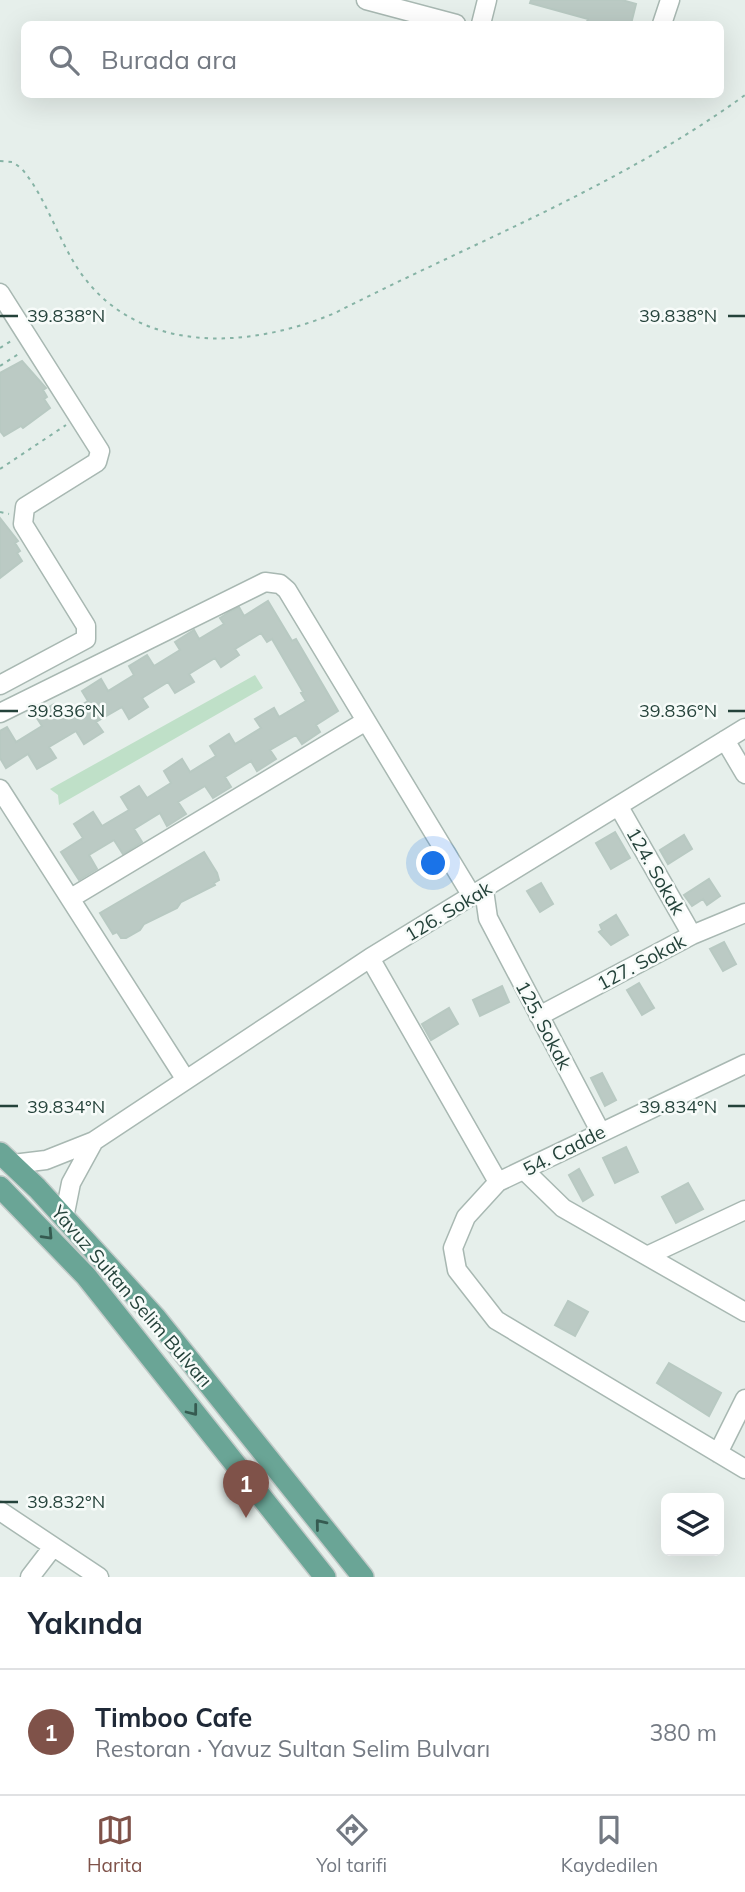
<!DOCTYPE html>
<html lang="tr">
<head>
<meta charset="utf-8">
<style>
  :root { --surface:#fff; --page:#f2f2f3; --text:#1f2937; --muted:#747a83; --line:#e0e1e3; --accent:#7f5249 }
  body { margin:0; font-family:Mulish,sans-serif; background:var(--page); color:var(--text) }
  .controls { position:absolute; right:21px; bottom:21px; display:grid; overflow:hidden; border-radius:10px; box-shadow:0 7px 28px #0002 }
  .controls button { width:63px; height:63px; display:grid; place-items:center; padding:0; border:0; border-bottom:2px solid var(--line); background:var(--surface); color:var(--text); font:35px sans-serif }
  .you { position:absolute; left:434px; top:864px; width:24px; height:24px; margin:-18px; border:5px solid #fff; border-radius:50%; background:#1a73e8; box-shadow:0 0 0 10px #1a73e833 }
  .badge { display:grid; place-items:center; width:46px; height:46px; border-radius:50%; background:var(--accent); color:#fff; font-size:23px; font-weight:700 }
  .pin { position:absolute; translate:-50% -58px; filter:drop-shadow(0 2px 4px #0008) }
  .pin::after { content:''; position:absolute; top:37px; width:24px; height:21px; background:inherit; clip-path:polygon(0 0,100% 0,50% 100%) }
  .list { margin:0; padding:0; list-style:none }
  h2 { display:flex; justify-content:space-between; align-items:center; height:91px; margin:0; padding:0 28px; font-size:30px }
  h2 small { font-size:23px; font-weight:400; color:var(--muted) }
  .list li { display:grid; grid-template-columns:46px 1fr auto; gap:21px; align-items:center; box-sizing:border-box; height:126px; padding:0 28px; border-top:2px solid var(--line) }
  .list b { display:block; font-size:26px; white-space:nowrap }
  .list p { margin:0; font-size:23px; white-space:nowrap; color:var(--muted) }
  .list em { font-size:23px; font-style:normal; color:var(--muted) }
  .icon { flex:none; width:38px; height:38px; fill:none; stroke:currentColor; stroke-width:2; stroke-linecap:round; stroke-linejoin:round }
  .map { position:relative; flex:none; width:745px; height:1577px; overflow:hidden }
  .search { position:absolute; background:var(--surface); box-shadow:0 7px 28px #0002; left:21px; right:21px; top:21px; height:77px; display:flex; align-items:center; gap:18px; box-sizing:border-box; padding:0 24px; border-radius:10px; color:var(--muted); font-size:26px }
  .sheet { height:217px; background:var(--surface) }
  nav { display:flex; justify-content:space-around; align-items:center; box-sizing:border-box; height:98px; border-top:2px solid var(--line); background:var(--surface); font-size:19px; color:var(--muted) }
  nav a { display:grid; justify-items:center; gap:4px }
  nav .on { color:var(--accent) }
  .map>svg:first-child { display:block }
  .green { fill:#bfe0c8 }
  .building { fill:#bbcac4; stroke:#b8c9c2; stroke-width:2 }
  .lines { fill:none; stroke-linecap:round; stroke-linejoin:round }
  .minor-casing { stroke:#a8b8b2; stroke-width:21 }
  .major-casing { stroke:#c2cac8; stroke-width:24 }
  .path { stroke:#86b3a5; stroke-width:2; stroke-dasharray:3.5 5; stroke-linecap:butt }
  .minor { stroke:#fff; stroke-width:18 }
  .major { stroke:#6aa596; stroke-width:21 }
  .oneway { stroke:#365b51 }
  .ticks { fill:none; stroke:#24423a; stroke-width:2.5 }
  .labels { text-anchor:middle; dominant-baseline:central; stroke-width:5; stroke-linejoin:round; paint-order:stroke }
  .street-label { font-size:19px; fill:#24423a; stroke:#f7fbf9 }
  .ticks-label { font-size:18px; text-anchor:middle; fill:#24423a; stroke:#f7fbf9; stroke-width:5; stroke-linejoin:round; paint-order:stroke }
</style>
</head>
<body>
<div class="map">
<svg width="745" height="1577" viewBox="0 0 745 1577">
  <rect width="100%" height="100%" fill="#e6efeb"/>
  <!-- green -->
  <path class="green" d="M255 675 263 688 59 805 58 795 50 789Z"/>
  <!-- building -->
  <path class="building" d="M531 0H622L636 4 631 24H586L588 19 530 3Z
    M22 361 46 388 43 390 47 397 44 399 50 408 23 428 21 426 4 436 0 431V373Z
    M0 518 18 541 15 543 20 551 17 553 22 561 0 578Z
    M268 601 292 641 296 639 338 711 316 725 320 732 302 744 296 735 270 750 276 759 257 771 251 761 225 777 231 787 213 798 205 786 178 802 186 814 167 826 160 813 134 829 142 842 123 854 114 840 89 855 97 869 79 880 61 852 83 838 74 824 93 812 102 826 129 810 121 797 139 786 147 798 171 783 164 771 182 759 190 772 216 756 210 746 229 734 235 744 261 728 255 719 274 708 279 717 306 701 301 693 303 692 272 639 267 642 261 633 235 649 239 655 221 667 215 658 189 674 194 682 175 693 168 682 142 698 148 707 129 719 122 707 96 722 103 732 84 744 76 731 49 747 56 758 37 769 28 754 6 768 0 758V731L7 727 16 742 42 726 35 715 54 704 62 717 88 701 82 691 101 679 108 691 134 675 129 666 147 655 154 666 180 650 175 642 194 630 199 639 224 624 220 618 229 612 239 607 244 616Z
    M615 832 630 858 611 869 596 843Z
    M684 835 692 849 668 864 660 850Z
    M204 852 217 873 219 880 214 883 215 885 181 902 177 908 144 924 140 930 126 938H121L117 932 113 934 100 913Z
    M709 879 720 896 707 905 703 899 692 906 684 895Z
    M541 883 553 904 540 912 527 891Z
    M616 915 628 935 611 945 599 932 602 930 600 925Z
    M724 942 736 964 723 971 710 949Z
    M639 983 654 1008 642 1015 627 990Z
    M502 986 509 1002 480 1016 473 1000Z
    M449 1008 458 1024 431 1040 422 1024Z
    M602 1073 616 1100 605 1106 591 1078Z
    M626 1147 638 1172 615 1183 603 1158Z
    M579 1169 593 1195 583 1201 569 1175Z
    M688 1183 703 1209 676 1223 662 1197Z
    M568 1301 588 1312 575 1336 555 1325Z
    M669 1363 721 1393 709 1416 657 1383Z"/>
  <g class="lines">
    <defs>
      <path id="minor" d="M366 0 456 24
        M481 24 487 0
        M662 24 670 0
        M0 293 100 451 97 462 25 507 23 524 86 626V639L0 685
        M0 713 265 582 280 584 287 590 472 896
        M725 740 745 774
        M0 789 186 1080
        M619 807 692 935
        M484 890 488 918 600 1131
        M71 898 366 721
        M539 1016 692 935 745 913
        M745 1064 498 1182 466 1217 453 1248 457 1270 496 1320 745 1469
        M13 1164 46 1160 94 1141 370 958
        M524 1170 563 1208 745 1312
        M498 1182 370 958 745 728
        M64 1218 71 1183 94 1141
        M649 1255 745 1210
        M718 1453 745 1399
        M0 1511 99 1577
        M30 1577 53 1547"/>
      <path id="major" d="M0 1153 37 1188 155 1317 363 1577
        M0 1187 86 1276 325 1577"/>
    </defs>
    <!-- minor casing -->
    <use href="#minor" class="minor-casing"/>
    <!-- major casing -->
    <use href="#major" class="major-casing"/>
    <!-- path -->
    <path class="path" d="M0 161 13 162 22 169C47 199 58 240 80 272 139 356 249 349 335 313 472 243 620 186 745 95
      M0 348 11 341
      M0 366 20 353
      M0 469 66 425
      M0 512 9 514"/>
    <!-- minor -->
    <use href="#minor" class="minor"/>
    <!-- major -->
    <use href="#major" class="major"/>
  </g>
  <!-- one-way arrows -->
  <defs><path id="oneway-chevron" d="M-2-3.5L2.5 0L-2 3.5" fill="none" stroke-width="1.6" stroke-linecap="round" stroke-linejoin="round" transform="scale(1.75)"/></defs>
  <g class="oneway">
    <use href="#oneway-chevron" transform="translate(48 1235) rotate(47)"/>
    <use href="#oneway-chevron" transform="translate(193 1411) rotate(52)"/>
    <use href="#oneway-chevron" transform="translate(320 1524) rotate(-129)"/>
  </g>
  <!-- ticks -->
  <path class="ticks" d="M0 316H18M728 316H745M0 711H18M728 711H745M0 1106H18M728 1106H745M0 1502H18"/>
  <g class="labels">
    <!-- street labels -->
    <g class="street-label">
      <text transform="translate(656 871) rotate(60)">124. Sokak</text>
      <text transform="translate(448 911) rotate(-31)">126. Sokak</text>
      <text transform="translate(641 962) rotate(-28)">127. Sokak</text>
      <text transform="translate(544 1025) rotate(62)">125. Sokak</text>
      <text transform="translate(564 1150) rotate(-27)">54. Cadde</text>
      <text transform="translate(132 1296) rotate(49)">Yavuz Sultan Selim Bulvarı</text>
    </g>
  </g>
  <g class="ticks-label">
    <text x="66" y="322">39.838°N</text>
    <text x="678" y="322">39.838°N</text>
    <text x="66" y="717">39.836°N</text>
    <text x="678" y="717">39.836°N</text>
    <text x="66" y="1113">39.834°N</text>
    <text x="678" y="1113">39.834°N</text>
    <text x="66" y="1508">39.832°N</text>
  </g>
</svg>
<div class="controls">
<button><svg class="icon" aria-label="layers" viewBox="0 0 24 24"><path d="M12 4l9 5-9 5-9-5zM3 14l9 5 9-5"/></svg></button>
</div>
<div class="you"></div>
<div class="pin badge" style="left:246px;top:1518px">1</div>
<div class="search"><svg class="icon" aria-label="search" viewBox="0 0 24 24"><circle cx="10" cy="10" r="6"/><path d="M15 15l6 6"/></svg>Burada ara</div>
</div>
<section class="sheet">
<h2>Yakında<small></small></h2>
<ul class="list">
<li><span class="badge">1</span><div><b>Timboo Cafe</b><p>Restoran · Yavuz Sultan Selim Bulvarı</p></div><em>380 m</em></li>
</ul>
</section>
<nav>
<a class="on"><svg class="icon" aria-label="map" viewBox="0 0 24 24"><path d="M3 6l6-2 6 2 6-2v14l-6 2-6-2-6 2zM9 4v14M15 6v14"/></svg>Harita</a>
<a><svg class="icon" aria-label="directions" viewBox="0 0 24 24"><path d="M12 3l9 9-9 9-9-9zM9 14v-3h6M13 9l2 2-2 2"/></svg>Yol tarifi</a>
<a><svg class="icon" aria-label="saved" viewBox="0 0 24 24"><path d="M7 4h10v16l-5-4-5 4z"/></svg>Kaydedilen</a>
</nav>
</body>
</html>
